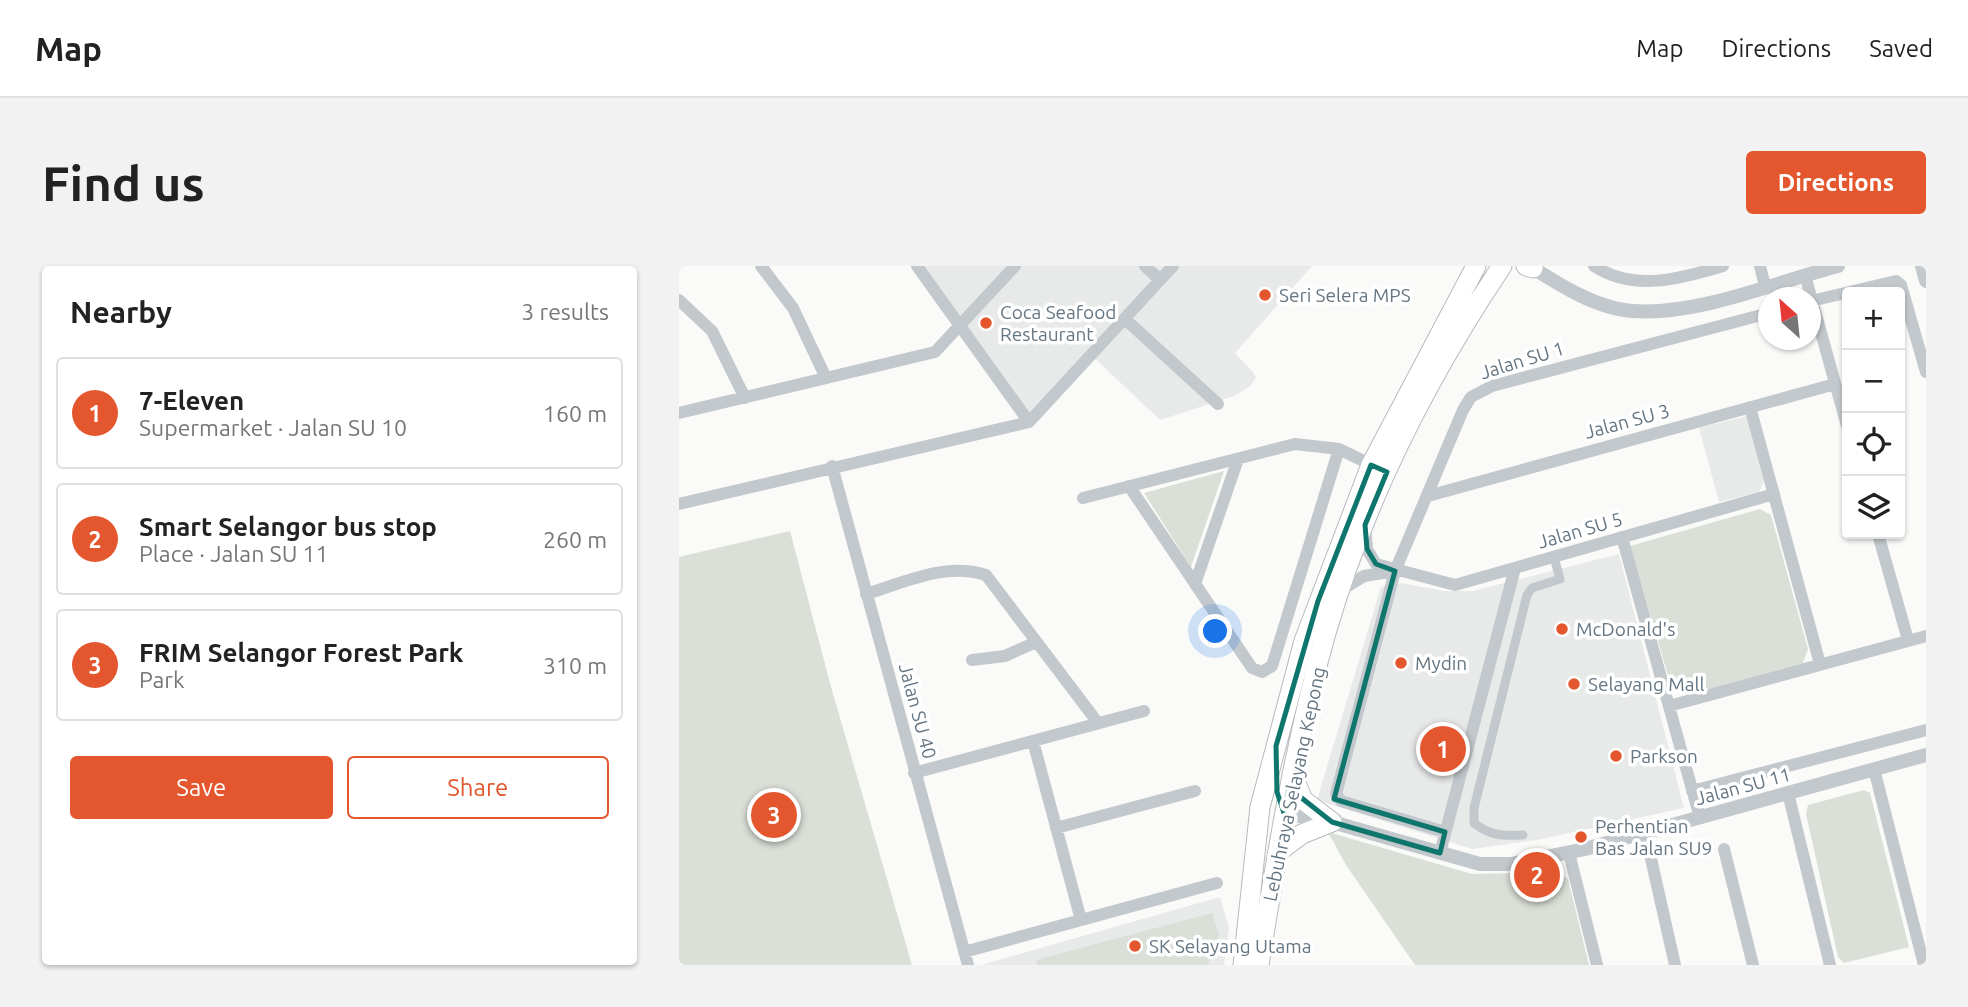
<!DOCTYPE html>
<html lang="en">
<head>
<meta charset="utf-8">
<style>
  :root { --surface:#fff; --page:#f2f2f2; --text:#222; --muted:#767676; --line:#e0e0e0; --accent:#e4572e }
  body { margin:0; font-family:Ubuntu,sans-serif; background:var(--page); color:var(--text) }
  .controls { position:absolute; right:21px; top:21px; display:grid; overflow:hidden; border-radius:7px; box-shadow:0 2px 5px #0004 }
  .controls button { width:63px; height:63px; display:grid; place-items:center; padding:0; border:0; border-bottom:2px solid var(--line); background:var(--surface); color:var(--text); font:35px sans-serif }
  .compass { position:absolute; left:1079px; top:21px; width:63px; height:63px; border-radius:50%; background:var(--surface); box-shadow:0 2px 5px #0004; rotate:333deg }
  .you { position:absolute; left:537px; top:366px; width:24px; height:24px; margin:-18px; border:5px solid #fff; border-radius:50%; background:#1a73e8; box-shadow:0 0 0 10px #1a73e833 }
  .badge { display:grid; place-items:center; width:46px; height:46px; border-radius:50%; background:var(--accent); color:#fff; font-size:23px; font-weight:700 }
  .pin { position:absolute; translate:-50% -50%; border:4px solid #fff; box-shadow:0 2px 7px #0006 }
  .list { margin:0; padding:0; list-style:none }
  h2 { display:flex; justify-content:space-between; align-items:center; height:91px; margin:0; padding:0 28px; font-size:30px }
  h2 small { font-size:23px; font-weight:400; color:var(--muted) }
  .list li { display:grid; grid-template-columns:46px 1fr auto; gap:21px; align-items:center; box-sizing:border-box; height:112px; margin:0 14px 14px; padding:0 14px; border:2px solid var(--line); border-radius:7px }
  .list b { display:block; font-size:26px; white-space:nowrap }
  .list p { margin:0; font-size:23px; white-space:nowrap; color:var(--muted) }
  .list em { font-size:23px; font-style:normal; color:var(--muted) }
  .actions { display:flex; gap:14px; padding:21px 28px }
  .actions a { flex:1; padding:16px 0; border:2px solid var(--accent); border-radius:7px; text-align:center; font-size:24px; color:var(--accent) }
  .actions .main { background:var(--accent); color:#fff }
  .icon { flex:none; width:38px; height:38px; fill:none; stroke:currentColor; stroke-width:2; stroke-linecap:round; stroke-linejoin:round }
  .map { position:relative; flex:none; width:1247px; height:699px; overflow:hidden; border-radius:7px }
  header { display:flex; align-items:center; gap:42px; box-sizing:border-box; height:98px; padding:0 35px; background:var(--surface); border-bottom:2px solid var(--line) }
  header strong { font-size:33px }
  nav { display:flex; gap:38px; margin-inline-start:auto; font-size:24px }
  .intro { display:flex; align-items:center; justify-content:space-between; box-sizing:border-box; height:168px; padding:0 42px }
  h1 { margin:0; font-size:49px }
  .button { padding:18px 32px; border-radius:7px; background:var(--accent); color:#fff; font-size:24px; font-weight:700 }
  main { display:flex; gap:42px; padding:0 42px }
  aside { flex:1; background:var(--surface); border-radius:7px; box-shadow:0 2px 5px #0004 }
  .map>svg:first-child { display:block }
  .built { fill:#e8e9e9 }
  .green { fill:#dadfd7 }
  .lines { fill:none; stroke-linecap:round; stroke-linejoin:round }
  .primary-casing { stroke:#b5babe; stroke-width:21 }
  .pedestrian { stroke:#c3c8cc; stroke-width:9 }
  .minor { stroke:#c3c8cc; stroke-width:12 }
  .tertiary { stroke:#c3c8cc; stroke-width:14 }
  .primary { stroke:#fff; stroke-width:19 }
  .marked { fill:none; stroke:#0f766e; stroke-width:5; stroke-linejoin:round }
  .poi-dot { fill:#e4572e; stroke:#fff; stroke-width:2.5 }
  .labels { text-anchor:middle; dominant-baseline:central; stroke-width:7; stroke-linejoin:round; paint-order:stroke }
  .poi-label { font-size:19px; fill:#657683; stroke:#fff; text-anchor:start }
  .street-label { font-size:19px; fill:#657683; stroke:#fff }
</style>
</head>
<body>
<header>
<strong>Map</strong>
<nav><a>Map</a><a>Directions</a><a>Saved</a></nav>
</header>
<div class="intro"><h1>Find us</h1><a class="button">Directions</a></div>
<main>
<aside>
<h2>Nearby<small>3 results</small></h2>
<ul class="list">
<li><span class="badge">1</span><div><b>7-Eleven</b><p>Supermarket · Jalan SU 10</p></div><em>160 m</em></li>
<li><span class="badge">2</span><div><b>Smart Selangor bus stop</b><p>Place · Jalan SU 11</p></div><em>260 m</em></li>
<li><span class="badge">3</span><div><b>FRIM Selangor Forest Park</b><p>Park</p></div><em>310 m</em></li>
</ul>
<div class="actions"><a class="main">Save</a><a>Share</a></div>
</aside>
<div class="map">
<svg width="1247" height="699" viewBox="0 0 1247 699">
  <rect width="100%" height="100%" fill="#fafaf8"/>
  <!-- built -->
  <path class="built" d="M245 0H633L556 87 574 106 577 112 570 121 555 130 481 154 410 87 350 149Z
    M1068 150 1085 216 1080 226 1040 236 1020 162Z
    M940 288 1005 542 858 574 793 583 638 534 702 321 722 317 765 325H794Z
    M541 631 550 662 545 699H302Z"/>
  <!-- green -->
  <path class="green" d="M545 205 512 301 465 227Z
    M1081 243 1092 249 1129 383 1124 397 1009 429 993 423 951 280Z
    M111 265 152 421 233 699H0V291Z
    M1185 524 1191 527 1230 681 1165 697 1159 691 1127 548 1129 539Z
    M649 566 793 608 837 607 840 617 847 626 869 623 881 608 889 613 910 699H736L667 599Z
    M533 647 540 669 529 699H358L357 694Z"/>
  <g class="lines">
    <defs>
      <path id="primary" d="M847 0 854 2
        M613 508 624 534 653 556
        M600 585 623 568 653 556
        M564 699 581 541 625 375 692 199 797 0
        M580 699C598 587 616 476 647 367 685 236 747 113 823 0"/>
    </defs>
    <!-- primary casing -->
    <use href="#primary" class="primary-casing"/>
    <!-- pedestrian -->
    <path class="pedestrian" d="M844 569C824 570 811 570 795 557V542L848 329 853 322 881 313 875 291"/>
    <!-- minor -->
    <path class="minor" d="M82 0 114 42 147 112
      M238 0 350 156
      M466 0 481 14
      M915 0C955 26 1001 13 1044 0
      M1081 0 1086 20
      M1126 9 1168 160
      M0 34 33 65 66 132
      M1132 35 1217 15 1222 19 1247 106
      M446 53 539 138
      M1071 141 1141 398
      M0 147 256 86 336 0
      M350 156 494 0
      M153 200 289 699
      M450 220 573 402 583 406 593 400 660 183
      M749 230 1156 118
      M404 232 616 178 660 183 697 201
      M0 238 350 156
      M686 259 688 283 697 298 776 319 1095 228
      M1199 268 1229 374
      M943 271 1021 552
      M516 318 559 193
      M662 324 685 310 716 305
      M187 328C227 316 266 296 307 309L419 457
      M293 394 326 390 357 376
      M990 440 1247 370
      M354 475 402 654
      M1195 503 1245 699
      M235 507 465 445
      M1013 525 1247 464
      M1109 527 1151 699
      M377 562 516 525
      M766 566 662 535 657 528 716 305 784 144 792 131 813 120 1090 47
      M966 566 996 699
      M1045 583 1074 699
      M761 587 836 302
      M890 587 918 699
      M285 686 538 617"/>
    <!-- tertiary -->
    <path class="tertiary" d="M851 0C880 19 919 43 954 45 1018 50 1097 16 1159 0
      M1243 0 1247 15
      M605 547 653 556 801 598H832L906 583 1247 489"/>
    <!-- primary -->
    <use href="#primary" class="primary"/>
  </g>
  <!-- marked area -->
  <path class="marked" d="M692 199 708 206 686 259 688 283 697 298 716 305 655 533 766 566 761 587 653 556 610 522 605 547 598 526 597 480 639 335Z"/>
  <!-- markers -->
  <g class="poi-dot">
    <circle cx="586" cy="29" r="7"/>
    <circle cx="307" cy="57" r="7"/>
    <circle cx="883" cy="363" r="7"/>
    <circle cx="722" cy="397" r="7"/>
    <circle cx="895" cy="418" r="7"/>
    <circle cx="937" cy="490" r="7"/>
    <circle cx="902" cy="571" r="7"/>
    <circle cx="456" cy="680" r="7"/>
  </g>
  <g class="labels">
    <!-- poi labels -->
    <g class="poi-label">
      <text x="600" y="29">Seri Selera MPS</text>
      <text x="321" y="46">Coca Seafood<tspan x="321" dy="22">Restaurant</tspan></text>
      <text x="897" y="363">McDonald's</text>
      <text x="736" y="397">Mydin</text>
      <text x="909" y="418">Selayang Mall</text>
      <text x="951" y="490">Parkson</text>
      <text x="916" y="560">Perhentian<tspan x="916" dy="22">Bas Jalan SU9</tspan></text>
      <text x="470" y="680">SK Selayang Utama</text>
    </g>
    <!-- street labels -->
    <g class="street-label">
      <text transform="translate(843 94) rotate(-17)">Jalan SU 1</text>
      <text transform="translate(948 155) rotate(-15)">Jalan SU 3</text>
      <text transform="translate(901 264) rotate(-16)">Jalan SU 5</text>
      <text transform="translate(239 445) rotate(75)">Jalan SU 40</text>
      <text transform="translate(615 518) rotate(-78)">Lebuhraya Selayang Kepong</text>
      <text transform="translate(1064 520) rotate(-15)">Jalan SU 11</text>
    </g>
  </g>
</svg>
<div class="controls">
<button>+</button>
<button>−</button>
<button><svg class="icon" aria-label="locate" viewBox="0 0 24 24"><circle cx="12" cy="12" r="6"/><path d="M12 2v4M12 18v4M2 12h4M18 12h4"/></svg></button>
<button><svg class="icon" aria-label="layers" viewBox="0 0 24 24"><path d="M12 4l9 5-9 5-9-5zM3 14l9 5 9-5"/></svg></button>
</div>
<svg class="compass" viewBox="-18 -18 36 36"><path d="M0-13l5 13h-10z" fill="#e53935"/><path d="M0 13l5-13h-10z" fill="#767676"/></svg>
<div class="you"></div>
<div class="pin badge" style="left:764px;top:483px">1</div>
<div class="pin badge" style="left:858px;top:609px">2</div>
<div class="pin badge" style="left:95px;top:549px">3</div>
</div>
</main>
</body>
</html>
